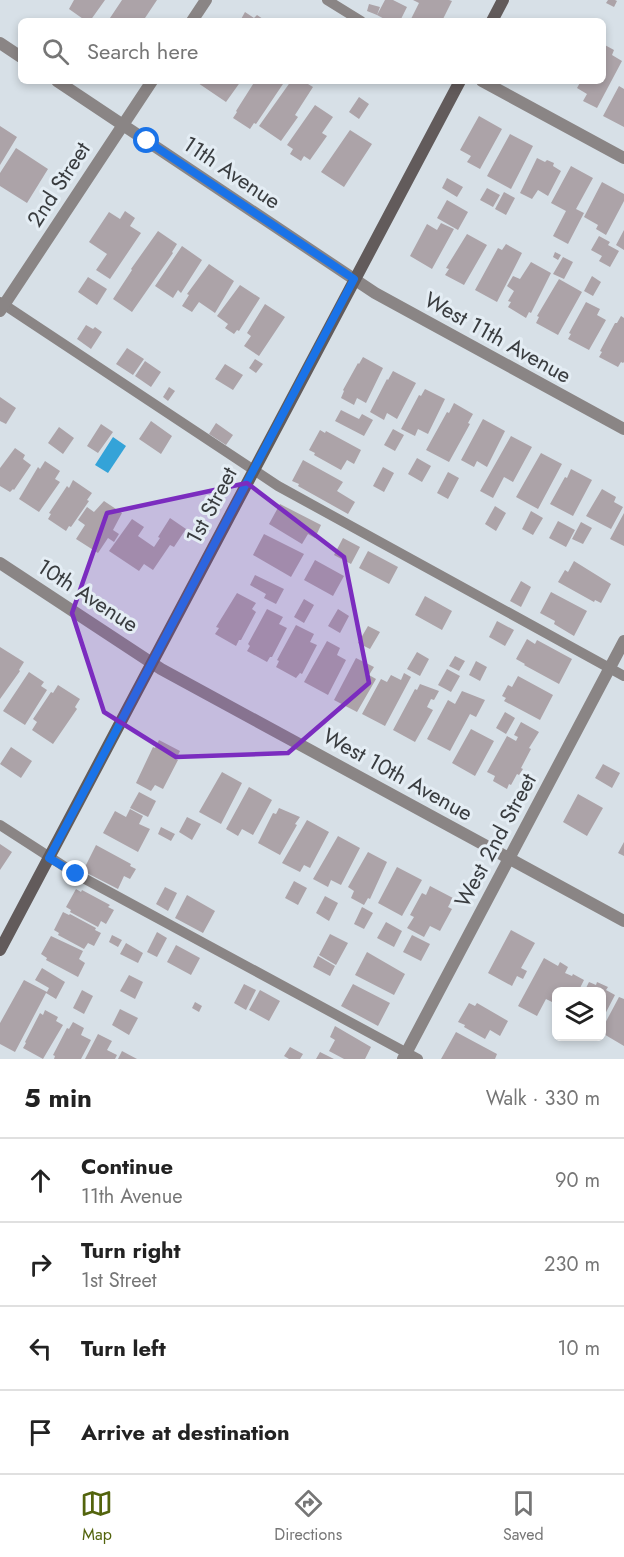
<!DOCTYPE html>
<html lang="en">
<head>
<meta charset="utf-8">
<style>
  :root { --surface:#fff; --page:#f2f2f2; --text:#222; --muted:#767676; --line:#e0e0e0; --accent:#53640d }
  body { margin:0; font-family:Jost,sans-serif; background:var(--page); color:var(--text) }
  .controls { position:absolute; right:18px; bottom:18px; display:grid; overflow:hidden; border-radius:9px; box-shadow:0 3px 9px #0003 }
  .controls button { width:54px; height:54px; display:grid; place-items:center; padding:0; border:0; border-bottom:2px solid var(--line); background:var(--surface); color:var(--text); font:30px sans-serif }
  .stop { position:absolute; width:18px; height:18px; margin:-14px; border:4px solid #1a73e8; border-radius:50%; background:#fff }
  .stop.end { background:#1a73e8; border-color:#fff; box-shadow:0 2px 6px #0008 }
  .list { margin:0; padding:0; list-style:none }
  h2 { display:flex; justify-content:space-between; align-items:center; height:78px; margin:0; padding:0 24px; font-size:26px }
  h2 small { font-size:20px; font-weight:400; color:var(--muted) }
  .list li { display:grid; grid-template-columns:39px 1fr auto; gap:18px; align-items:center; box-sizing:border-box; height:84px; padding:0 24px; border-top:2px solid var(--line) }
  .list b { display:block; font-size:22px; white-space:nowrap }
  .list p { margin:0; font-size:20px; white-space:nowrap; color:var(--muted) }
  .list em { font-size:20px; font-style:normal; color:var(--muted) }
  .icon { flex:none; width:33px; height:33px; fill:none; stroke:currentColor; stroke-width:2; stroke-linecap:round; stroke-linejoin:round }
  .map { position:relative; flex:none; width:624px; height:1059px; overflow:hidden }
  .search { position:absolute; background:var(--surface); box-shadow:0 3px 9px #0003; left:18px; right:18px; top:18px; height:66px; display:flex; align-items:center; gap:15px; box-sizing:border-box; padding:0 21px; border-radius:9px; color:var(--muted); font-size:22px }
  .sheet { height:414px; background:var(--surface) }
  nav { display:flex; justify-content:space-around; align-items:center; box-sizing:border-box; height:84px; border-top:2px solid var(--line); background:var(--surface); font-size:16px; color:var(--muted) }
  nav a { display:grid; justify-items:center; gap:3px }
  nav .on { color:var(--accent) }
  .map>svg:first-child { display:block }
  .water { fill:#34a3d8 }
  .building { fill:#aca3a8 }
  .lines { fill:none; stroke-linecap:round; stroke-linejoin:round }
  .lane { stroke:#8a8585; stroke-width:10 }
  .street { stroke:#8a8585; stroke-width:12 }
  .secondary { stroke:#625b5b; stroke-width:12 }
  .route { stroke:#1a73e8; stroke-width:8 }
  .marked { fill:#7b2cbf; fill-opacity:0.2; stroke:#7b2cbf; stroke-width:4.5; stroke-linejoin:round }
  .labels { text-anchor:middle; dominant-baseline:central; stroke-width:6; stroke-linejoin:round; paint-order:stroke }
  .street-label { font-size:22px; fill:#393c3f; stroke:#e4edf4 }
</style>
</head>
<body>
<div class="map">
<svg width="624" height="1059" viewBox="0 0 624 1059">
  <rect width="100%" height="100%" fill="#d7e0e7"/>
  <!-- water -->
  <path class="water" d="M113 437 126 446 108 473 95 465Z"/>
  <!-- building -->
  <path class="building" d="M74 0H105L90 21H86L69 9Z
    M122 0H157L143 21H108Z
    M385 0H393L407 7 400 21H388L377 15Z
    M413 0H449L452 1 442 21H410L419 3Z
    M608 0H615L617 1 614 7 606 3Z
    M369 4 380 7 377 15 367 11Z
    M245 12 254 18 257 15 266 21H240Z
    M603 44 614 50 612 55 622 61 597 108 583 101 587 94 577 88 581 81H603Z
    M200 81H241L226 102 198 83Z
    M255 81H285L256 124 254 123 250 129 233 118 237 112 236 111Z
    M291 81H303L313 87 295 115 298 117 281 141 259 126Z
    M619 86 624 89V127L603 116Z
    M359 97 369 104 359 119 349 112Z
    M315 105 333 117 322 133 327 136 310 160 304 156 301 161 290 154 293 149 287 145Z
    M479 116 502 129 480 169 467 162 471 156 460 150Z
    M0 126 17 137 0 165Z
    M350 130 372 144 344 187 321 172Z
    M510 134 533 146 511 189 487 176Z
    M16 148 48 169 27 203 0 186V173Z
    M537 158 545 162 547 160 554 163 553 166 561 171 548 196 538 190 532 199 520 193Z
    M571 166 593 178 576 209 584 213 568 244 553 236 566 211 551 203Z
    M447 178 463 187 457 197 442 188Z
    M602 182 624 194V201L606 235 596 229 598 225 584 217Z
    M487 188 500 195 493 207 480 200Z
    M504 192 515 198 506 215 495 209Z
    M447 200 468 212 458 230 437 218Z
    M125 211 135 218 130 226 141 233 110 279 96 270 107 254 89 242 109 212 120 219Z
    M441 223 454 229 432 269 410 256 427 224 437 230Z
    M624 230V250L616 245Z
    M158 231 177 244 172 252 173 253 132 312 113 299 132 270 131 269Z
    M467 234 487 245 464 285 445 275 449 269 446 268Z
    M599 236 610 242 608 245 619 251 610 267 599 261 602 256 591 250Z
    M506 244 522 253 497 302 475 290 498 248 502 250Z
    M182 246 202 260 181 293 178 290 173 298 155 286Z
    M555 252 561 255 558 260 553 257Z
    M563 257 573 262 564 279 553 274Z
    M531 262 551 273 531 313 529 312 526 318 508 307 511 302 508 301 514 291 507 286 513 276 520 279Z
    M209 264 234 281 215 313 199 302 192 312 182 306 189 295 187 294Z
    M592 276 601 282 593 296 584 291Z
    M88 277 107 289 97 305 78 292Z
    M559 279 582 292 558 335 536 323 539 317 537 316Z
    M240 285 260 298 239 331 237 330 234 334 225 328 228 324 217 316Z
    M586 302 600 309 597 315 606 320 589 350 568 339 571 334 569 333Z
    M265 304 285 317 259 356 244 346 251 336 247 333Z
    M621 316 624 318V362L623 363 621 362 618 367 599 357 602 352 600 351 615 323H617Z
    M86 325 93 329 95 327 102 332 91 349 77 339Z
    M127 348 144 359 133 375 116 364Z
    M363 357 383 368 366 403 357 398 354 405 341 398 344 391 343 390 358 363 359 364Z
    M255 359 263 364 256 373 249 368Z
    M145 361 161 372 151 387 135 376Z
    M225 364 243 375 233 390 215 379Z
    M393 371 416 383 397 419 387 413 384 420 370 412 387 379 388 380Z
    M169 387 175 391 168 401 163 397Z
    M425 389 445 399 428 434 418 429 415 436 401 429 419 395 421 396Z
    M0 397 16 408 6 424 0 421Z
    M454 403 473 414 468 423 470 424 449 462 426 450 447 412 449 413Z
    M341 410 359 419 362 414 373 420 364 436 335 421Z
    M483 419 505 431 487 467 477 461 474 467 461 460Z
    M151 421 172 436 161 454 139 439Z
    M216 423 233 435 226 445 209 434Z
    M101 424 113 432 98 453 87 446Z
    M59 427 74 438 63 454 48 443Z
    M393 429 404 435 395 451 384 445Z
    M320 430 325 433 326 431 361 450 354 464 347 460 341 470 314 455 315 453 309 450Z
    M511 436 532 447 513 482 504 477 493 498 480 491Z
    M15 448 25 455 23 459 31 465 14 490 13 489 10 492 0 486V468Z
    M541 453 562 464 538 509 516 497Z
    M417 458 431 466 422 482 408 474Z
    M303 460 343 482 337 491 355 502 348 514 298 486 299 484 292 481Z
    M45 461 60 471 55 479 60 482 39 512 19 499 38 467 40 469Z
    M383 467 394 473 384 492 373 486Z
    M571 469 592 480 573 516 550 504 565 477 567 478Z
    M448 472 459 478 448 499 437 493Z
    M73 480 92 493 87 500 89 501 71 527 69 526 66 531 48 519 51 514 49 513 67 486 69 488Z
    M602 489 616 497 614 502 623 507 611 529 586 516Z
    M104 501 122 513 113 530 119 534 114 542 108 538 98 553 76 539 85 525 78 520 87 507 94 512Z
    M280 504 321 525 315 538 308 534 302 544 269 524Z
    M495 506 506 513 496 531 485 524Z
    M531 511 543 518 533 535 522 529Z
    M624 513V546L610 539Z
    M170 518 186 529 174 547 170 545 153 570 144 564 139 571 109 551 132 519 144 527 138 536 154 547 160 538 158 537Z
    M558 521 575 530 566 547 549 538Z
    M581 522 592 528 583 544 572 539Z
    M264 534 304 554 291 577 253 555Z
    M343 538 360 547 351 564 334 555Z
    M368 551 398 567 389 584 359 568Z
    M315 560 344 576 333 596 304 580Z
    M574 561 611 584 601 603 595 600 594 602 558 582 565 570 568 572Z
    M255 575 284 589 276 604 264 598 266 594 250 585Z
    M521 581 531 587 521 607 510 601Z
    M551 592 587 611 574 636 554 624 555 621 540 613Z
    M237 593 256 603 252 609 256 612 241 640H239L236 646 215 634 219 628 216 627Z
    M425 596 452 611 442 630 415 615Z
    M304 599 314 605 304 623 294 617Z
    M267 609 283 617 279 624 287 628 272 657H270L267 662 247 651 250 646 248 644Z
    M338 609 349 616 340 633 328 626Z
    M497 621 514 630 505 646 489 637Z
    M296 625 314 634 310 642 317 645 302 674 300 673 296 678 276 667 279 661 277 660Z
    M368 626 380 632 370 649 358 643Z
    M527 639 535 644 537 640 572 659 559 684 524 665 525 664 516 659Z
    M327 641 340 648 337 655 346 660 328 695 304 682Z
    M0 647 24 662 19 670 20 671 0 699Z
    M417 652 429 659 420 676 407 669Z
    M455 656 465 661 459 671 449 666Z
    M356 658 374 667 369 675 376 679 357 712 334 700Z
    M476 661 487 667 480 681 469 675Z
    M447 669 460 676 451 692 438 685Z
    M29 672 44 682 41 686 47 690 25 725 3 711Z
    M404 673 411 677 385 726 362 714 381 679 387 682 391 675 401 680Z
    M518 676 553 695 540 720 504 701 506 698 502 696 508 685 512 687Z
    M420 684 439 691 434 700 431 699 427 707 433 710 415 742 393 730 415 689 417 690Z
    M58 685 80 699 75 707 77 709 53 744 32 730 37 722 33 719 51 692 53 693Z
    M462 691 485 700 476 717 470 714 450 751 427 739 448 700 455 704Z
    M505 712 515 718 506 734 496 728Z
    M521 722 539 732 529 748 531 749 521 768 523 769 519 775 517 774 511 785 509 784 507 789 493 781 495 776 487 772 507 736 516 741 518 737 514 735Z
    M471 729 494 741 475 776 452 763Z
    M159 740 180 751 176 759 178 760 163 789 155 785 151 791 136 783 153 747 155 748Z
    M11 747 32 761 21 778 0 764Z
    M603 764 620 773 612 788 595 778Z
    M222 772 242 783 221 824 199 812Z
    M249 787 272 800 253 835 242 829 238 836 226 829Z
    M139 792 156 801 148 817 130 808Z
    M578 794 603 808 587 836 563 822Z
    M279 808 300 817 295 824 297 825 280 855 258 843 273 813 276 814Z
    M130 809 143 816 139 824 150 829 138 852 103 833 115 811 126 817Z
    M187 817 201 824 192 840 179 832Z
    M307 820 329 832 310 868 304 865 300 872 282 863Z
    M161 827 175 834 171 841 158 834Z
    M338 836 360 848 341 885 331 880 328 887 313 879Z
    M624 842V856L618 853Z
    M0 844 12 852 0 870Z
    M96 845 131 864 130 866 136 869 130 879 124 876 118 889 83 871Z
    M368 852 387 862 370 899 368 898 364 905 351 898 354 891 348 887Z
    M397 867 422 880 402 916 378 903Z
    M294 881 307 888 298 905 285 898Z
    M430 886 453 898 448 907 452 909 440 931 430 926 424 937 407 928 414 917 410 915 422 893 426 895Z
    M165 887 177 893 168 911 156 904Z
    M76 889 81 892 82 890 110 905 108 907 114 910 106 924 101 921 98 927 70 912 71 910 66 907Z
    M187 895 215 911 203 933 175 918Z
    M325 896 338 903 329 921 316 913Z
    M362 907 373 913 364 929 354 924Z
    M63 912 69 915 70 914 96 928 95 930 101 933 94 946 88 943 84 949 58 935 59 933 54 930Z
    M386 922 402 931 394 947 377 938Z
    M511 930 535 943 521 968 527 971 523 979 517 976 512 986 488 973Z
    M157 932 167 938 157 957 147 952Z
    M330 934 348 943 336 965 319 955Z
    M112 935 122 940 118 947 109 942Z
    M412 935 430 944 421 961 403 952Z
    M51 936 83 951 79 959 85 963 78 977 46 960 47 958 41 954Z
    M126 943 143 953 138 963 120 954Z
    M176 945 200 958 191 975 167 962Z
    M367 952 405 974 394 995 355 975Z
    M318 956 335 966 330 976 313 967Z
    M544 958 558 966 560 962 568 967 565 973 572 976 573 974 584 980 578 992H556V1004L546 999 537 1016 518 1006Z
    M42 968 65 982 56 999 46 993 15 1052 0 1044V1023L24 980 47 992 49 988 35 980Z
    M129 975 143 982 135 999 120 991Z
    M589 982 596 985 597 982 608 987 606 990 615 995 602 1020V992H584Z
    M244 984 256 990 246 1010 234 1003Z
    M353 984 390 1003 378 1026 341 1006Z
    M82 990 93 996 84 1014 73 1008Z
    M260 990 280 1001 269 1021 249 1010Z
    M619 997 624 999V1046L602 1033V1029Z
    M195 1002 202 1006 199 1012 192 1008Z
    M469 1003 475 1006 477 1003 508 1021 500 1036 490 1030 485 1039 464 1027 465 1025 458 1022Z
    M120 1009 138 1018 129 1035 112 1025Z
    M45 1010 58 1017 56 1021 63 1025 43 1059 23 1048 26 1043 25 1042 40 1013 43 1015Z
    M73 1022 84 1028 81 1035 91 1040 81 1059H54L55 1056 53 1055 67 1028 69 1029Z
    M335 1026 371 1047 365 1059H344L329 1051 335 1040 330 1037Z
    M456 1032 497 1054 495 1059H441Z
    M98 1034 112 1041 107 1050 117 1055 115 1059H85Z
    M290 1047 303 1054 300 1059H289L284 1056Z
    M122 1051 137 1059H118Z
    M320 1052 334 1059H316Z"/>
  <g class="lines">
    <!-- lane -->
    <path class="lane" d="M327 0 361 21
      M0 302 278 486 624 676
      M0 825 76 874 418 1059"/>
    <!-- street -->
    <path class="street" d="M192 21 206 0
      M0 43 21 57
      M57 81 375 293 624 429
      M482 81 624 158
      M0 311 152 81
      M0 563 161 669 624 921
      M403 1059 624 641"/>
    <!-- secondary -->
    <path class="secondary" d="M492 21 503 0
      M0 950 460 81"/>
  </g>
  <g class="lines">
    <!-- route -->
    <path class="route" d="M76 874 49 858 354 279 147 141"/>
  </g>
  <!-- marked area -->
  <path class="marked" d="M247 483 344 557 369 683 288 753 176 757 104 712 72 613 107 513Z"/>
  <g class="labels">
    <!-- street labels -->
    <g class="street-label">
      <text transform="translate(232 172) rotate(34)">11th Avenue</text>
      <text transform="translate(58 184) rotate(-57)">2nd Street</text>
      <text transform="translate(498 337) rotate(29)">West 11th Avenue</text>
      <text transform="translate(211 505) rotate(-62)">1st Street</text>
      <text transform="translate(88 595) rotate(33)">10th Avenue</text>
      <text transform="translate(398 774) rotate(29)">West 10th Avenue</text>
      <text transform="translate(495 840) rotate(-62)">West 2nd Street</text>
    </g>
  </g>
</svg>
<div class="controls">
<button><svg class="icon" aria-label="layers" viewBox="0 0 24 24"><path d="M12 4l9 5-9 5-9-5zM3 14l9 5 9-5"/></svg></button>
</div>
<div class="stop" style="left:147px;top:141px"></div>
<div class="stop end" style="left:76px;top:874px"></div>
<div class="search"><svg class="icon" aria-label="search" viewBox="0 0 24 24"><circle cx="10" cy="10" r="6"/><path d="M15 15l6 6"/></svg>Search here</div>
</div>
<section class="sheet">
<h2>5 min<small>Walk · 330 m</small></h2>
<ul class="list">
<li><svg class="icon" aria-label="ahead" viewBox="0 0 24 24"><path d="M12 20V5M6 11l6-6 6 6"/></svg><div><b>Continue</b><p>11th Avenue</p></div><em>90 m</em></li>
<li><svg class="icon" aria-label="right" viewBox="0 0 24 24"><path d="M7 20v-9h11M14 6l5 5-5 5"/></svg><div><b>Turn right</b><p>1st Street</p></div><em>230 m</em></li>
<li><svg class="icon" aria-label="left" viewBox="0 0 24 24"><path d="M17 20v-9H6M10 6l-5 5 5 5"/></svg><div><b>Turn left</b></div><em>10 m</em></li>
<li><svg class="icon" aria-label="arrive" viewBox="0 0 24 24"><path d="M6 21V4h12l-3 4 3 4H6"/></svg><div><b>Arrive at destination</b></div></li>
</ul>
</section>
<nav>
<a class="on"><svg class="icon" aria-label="map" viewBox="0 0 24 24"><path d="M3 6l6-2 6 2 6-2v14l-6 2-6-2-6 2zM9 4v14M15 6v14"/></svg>Map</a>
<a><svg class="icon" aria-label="directions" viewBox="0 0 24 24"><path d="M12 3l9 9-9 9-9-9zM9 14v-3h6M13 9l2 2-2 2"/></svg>Directions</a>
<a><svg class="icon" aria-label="saved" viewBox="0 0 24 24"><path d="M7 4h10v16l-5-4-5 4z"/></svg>Saved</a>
</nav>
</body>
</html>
